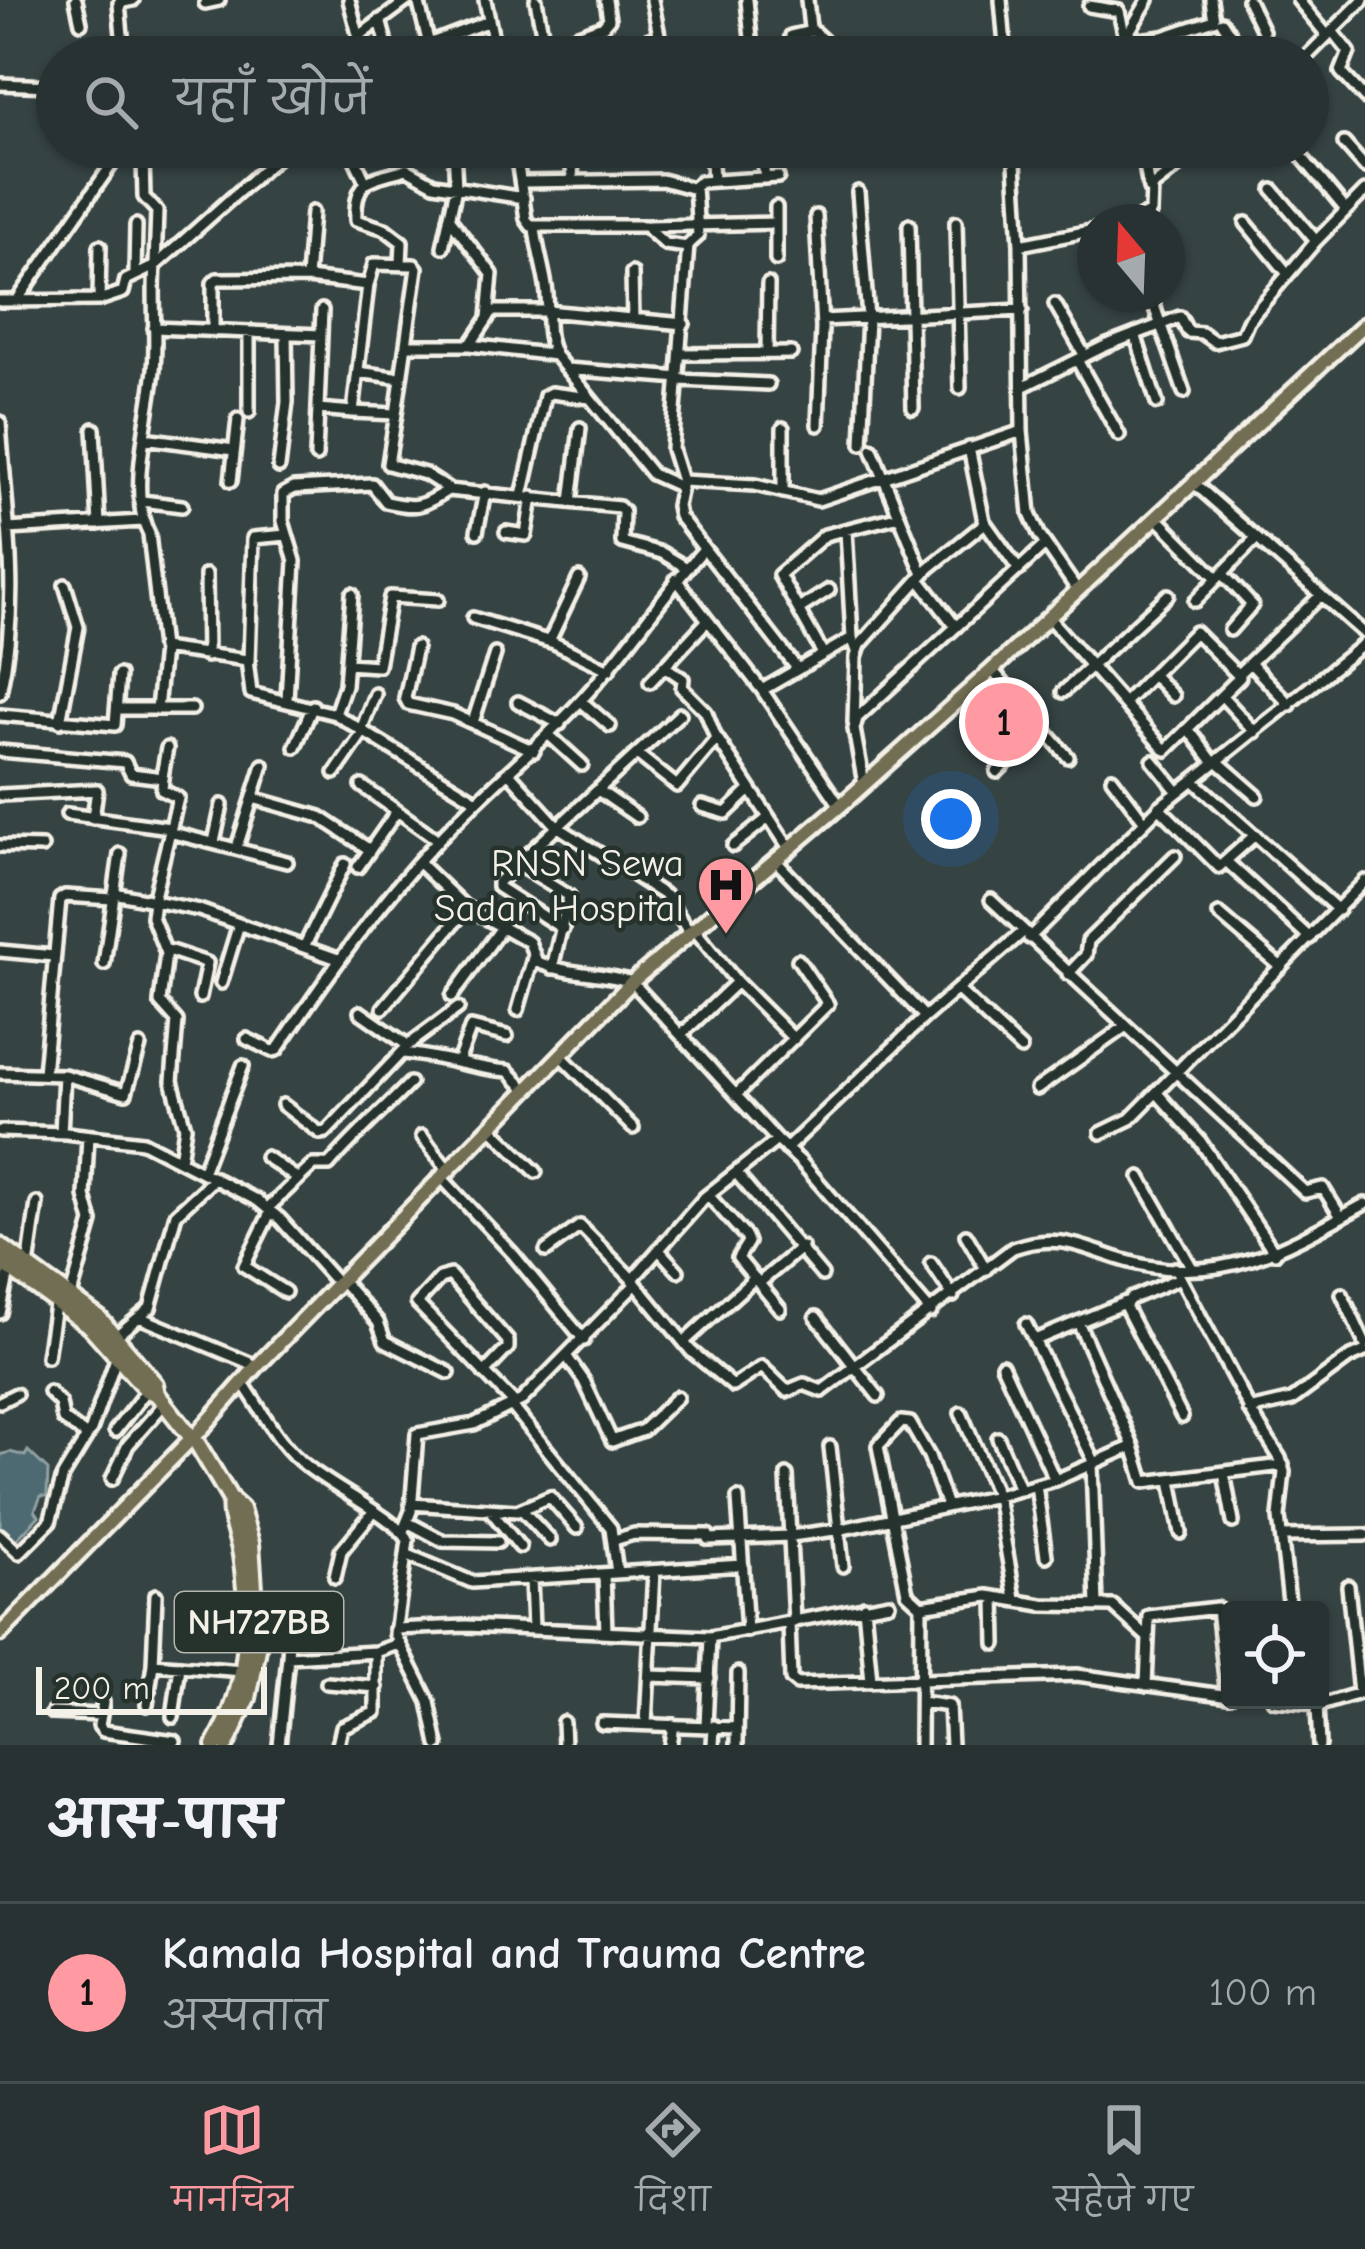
<!DOCTYPE html>
<html lang="hi">
<head>
<meta charset="utf-8">
<style>
  :root { --surface:#283232; --page:#343e3e; --text:#f1f3f6; --muted:#a5aaac; --line:#444d4d; --accent:#ff9aa2 }
  body { margin:0; font-family:"Comic Neue","Playpen Sans Deva",sans-serif; background:var(--page); color:var(--text) }
  .controls { position:absolute; right:36px; bottom:36px; display:grid; overflow:hidden; border-radius:12px; box-shadow:0 3px 9px #0004 }
  .controls button { width:108px; height:108px; display:grid; place-items:center; padding:0; border:0; border-bottom:3px solid var(--line); background:var(--surface); color:var(--text); font:60px sans-serif }
  .compass { position:absolute; left:1077px; top:204px; width:108px; height:108px; border-radius:50%; background:var(--surface); box-shadow:0 3px 9px #0004; rotate:341deg }
  .scale { position:absolute; left:36px; bottom:30px; width:231px; box-sizing:border-box; padding-left:12px; border:6px solid #f4f1e8; border-top:0; font-size:33px; line-height:42px; white-space:nowrap; color:#f4f1e8; -webkit-text-stroke:9px #26332d; paint-order:stroke }
  .you { position:absolute; left:951px; top:819px; width:42px; height:42px; margin:-30px; border:9px solid #fff; border-radius:50%; background:#1a73e8; box-shadow:0 0 0 18px #1a73e833 }
  .badge { display:grid; place-items:center; width:78px; height:78px; border-radius:50%; background:var(--accent); color:#111; font-size:39px; font-weight:700 }
  .pin { position:absolute; translate:-50% -50%; border:6px solid #fff; box-shadow:0 3px 12px #0006 }
  .list { margin:0; padding:0; list-style:none }
  h2 { display:flex; justify-content:space-between; align-items:center; height:156px; margin:0; padding:0 48px; font-size:51px }
  h2 small { font-size:39px; font-weight:400; color:var(--muted) }
  .list li { display:grid; grid-template-columns:78px 1fr auto; gap:36px; align-items:center; box-sizing:border-box; height:180px; padding:0 48px; border-top:3px solid var(--line) }
  .list b { display:block; font-size:45px; white-space:nowrap }
  .list p { margin:0; font-size:39px; white-space:nowrap; color:var(--muted) }
  .list em { font-size:39px; font-style:normal; color:var(--muted) }
  .icon { flex:none; width:66px; height:66px; fill:none; stroke:currentColor; stroke-width:2; stroke-linecap:round; stroke-linejoin:round }
  .map { position:relative; flex:none; width:1365px; height:1745px; overflow:hidden }
  .search { position:absolute; background:var(--surface); box-shadow:0 3px 9px #0004; left:36px; right:36px; top:36px; height:132px; display:flex; align-items:center; gap:30px; box-sizing:border-box; padding:0 42px; border-radius:66px; color:var(--muted); font-size:45px }
  .sheet { height:336px; background:var(--surface) }
  nav { display:flex; justify-content:space-around; align-items:center; box-sizing:border-box; height:168px; border-top:3px solid var(--line); background:var(--surface); font-size:33px; color:var(--muted) }
  nav a { display:grid; justify-items:center; gap:6px }
  nav .on { color:var(--accent) }
  .map>svg:first-child { display:block }
  .water { fill:#4d6b73; stroke:#90a1a2; stroke-width:3 }
  .lines { fill:none; stroke-linecap:round; stroke-linejoin:round }
  .minor-casing { stroke:#f4f1e8; stroke-width:18 }
  .major-casing { stroke:#f4f1e8; stroke-width:21 }
  .highway-casing { stroke:#f4f1e8; stroke-width:22 }
  .minor { stroke:#26332d; stroke-width:9 }
  .major { stroke:#726e52; stroke-width:12 }
  .highway { stroke:#726e52; stroke-width:14 }
  .labels { text-anchor:middle; dominant-baseline:central; stroke-width:9; stroke-linejoin:round; paint-order:stroke }
  .shield { fill:#26332d; stroke:#b6b8b0; stroke-width:3 }
  .shield-label { font-size:36px; font-weight:bold; fill:#f4f1e8 }
  .poi-label { font-size:39px; fill:#f4f1e8; stroke:#26332d; text-anchor:end }
</style>
</head>
<body>
<div class="map">
<svg width="1365" height="1745" viewBox="0 0 1365 1745">
  <rect width="100%" height="100%" fill="#364343"/>
  <filter id="ink" filterUnits="userSpaceOnUse"><feTurbulence type="fractalNoise" baseFrequency=".00833" numOctaves="2"/><feDisplacementMap in="SourceGraphic" scale="24" xChannelSelector="R" yChannelSelector="G"/><feConvolveMatrix kernelMatrix="1 2 1 2 8 2 1 2 1" color-interpolation-filters="sRGB"/></filter>
  <g filter="url(#ink)">
    <!-- water -->
    <path class="water" d="M28 1451 48 1470 47 1496H41L35 1510 39 1516 15 1541 0 1536V1455L10 1452 25 1456Z"/>
    <g class="lines">
      <defs>
        <path id="minor" d="M76 0 81 23
          M349 0 359 38
          M418 0 432 57
          M485 0 496 54
          M536 0 543 38
          M747 0 753 57
          M807 0 810 28 824 41 825 57
          M1001 0 1006 57
          M1248 0 1263 31
          M1298 0 1327 35
          M205 3 219 0
          M1089 6 1119 11 1125 38
          M380 20 390 57
          M1222 22 1245 57
          M1332 31 1349 52 1341 72 1365 98
          M429 44 489 21
          M495 51 538 38 556 43 603 26 609 19 606 0
          M257 53 354 46
          M1006 56 1163 37 1214 20 1211 0
          M124 57 119 3 133 0
          M348 57 362 34 408 0
          M605 57 659 35 652 0
          M789 57 791 36 812 31
          M1126 57 1123 42 1148 0
          M1306 57 1363 0
          M0 84 51 86
          M1344 143 1365 167
          M289 147 155 266C152 300 157 335 154 369 150 414 127 494 149 534L162 648 247 660 251 693 335 714 477 801
          M349 147 366 183
          M387 147V149
          M515 147 526 219 531 226H645L665 244 688 247
          M711 147 713 181
          M761 147 765 178
          M1014 147 1020 245 1022 431 1030 514 1040 536 1078 591
          M1142 147 1149 189
          M1302 157 1346 210
          M818 159 946 147
          M778 177 700 182 695 186 698 236 688 245 672 449 682 481 677 506 679 516 796 667
          M572 181 573 150 650 147
          M522 182 662 180 695 189
          M1273 190 1316 241
          M858 192 868 318 862 444
          M816 216 822 328 818 425
          M449 218 492 274 488 318 470 345
          M956 222 960 388
          M1132 222 1151 212 1152 187 1203 147
          M1246 223 1288 274
          M909 225 913 408
          M649 226 776 223
          M535 228C537 249 543 266 546 286 550 310 544 333 555 355L652 474 681 487
          M1020 245 1095 230
          M443 247 456 188 454 147
          M776 260V207
          M401 264 402 242 385 229 356 220C354 178 370 179 407 169L434 184 524 198
          M632 273 633 319
          M135 274 136 225
          M307 278 312 212
          M368 285 374 264 414 265 417 268 396 414
          M1150 294 1184 392
          M18 299 124 147
          M99 300 123 292 126 280 155 266 157 211 144 197 143 159
          M0 301 99 300 100 246
          M1055 304 1085 356
          M488 318 492 311H547L684 324
          M822 320 1022 310
          M154 328 321 335
          M213 331V283L217 279 307 278 368 285 353 412 396 414 388 464 425 474 450 490
          M1135 334 1157 403
          M406 345H470L555 355
          M767 353 768 284
          M682 354 791 353
          M1077 360 1119 435
          M567 369 680 378
          M358 372 401 378
          M680 380 768 384
          M1022 387 1105 346 1180 317 1188 332 1202 333 1215 342 1242 335 1248 321 1316 241 1365 191
          M318 409 353 412
          M249 412V332
          M0 422C6 517 21 598 0 693
          M783 428V492
          M94 429 99 524
          M144 438 234 450
          M969 448 984 521 1019 570
          M872 449 923 574
          M316 456 322 310
          M279 467 287 402 286 334
          M231 481 238 419
          M682 481 755 485 818 500 1022 431
          M1194 483 1365 634
          M522 496 545 396 551 393 590 398
          M142 501 182 506
          M571 502 580 428
          M1157 518 1217 578
          M8 529 142 521
          M846 530 852 638 857 651
          M477 532 485 492
          M506 532 526 535 532 497
          M1222 573 1252 605 1230 630
          M206 575 207 656
          M676 579 762 690 840 806
          M919 579 956 627
          M1195 601 1256 539
          M801 608 829 590
          M473 618 554 643 609 670
          M1049 618 1164 749 1166 750 1240 677 1195 632 1124 703
          M549 641 579 578
          M416 647 405 698 408 704 453 714 534 751
          M822 652 779 575 825 535 900 516
          M249 661 253 538 287 535
          M1250 663 1290 705
          M347 664 378 666 390 597 438 600
          M664 666 683 679 682 688 706 712 716 738
          M992 670 1068 757
          M1238 674 1321 595
          M1153 675 1173 696
          M650 682 708 620
          M762 690 852 638
          M1063 692 1168 595
          M1223 697 1255 732
          M287 699 295 561 283 521V494L294 488 372 484 386 502C418 509 421 507 448 490L619 507 623 511 622 542 662 553 687 568
          M581 701 610 726
          M518 702 560 724
          M118 709H192
          M157 709 163 650
          M335 714 345 685 352 594
          M0 715 115 725 119 675
          M60 722 78 627 65 585
          M473 722 495 654
          M854 723 856 657 860 645 929 568 985 523
          M361 730 375 694
          M1189 730 1214 763
          M549 735 582 765
          M295 747 313 706
          M0 751 125 762 131 774 163 778 162 790 178 798 153 901
          M637 754 677 786 717 738 789 848
          M1153 761 1178 792
          M1217 761 1257 796
          M997 772 1043 728
          M335 773 364 731
          M509 773 558 827 666 896 689 932
          M162 777 167 748
          M1112 778 1145 822
          M1193 780 1338 910
          M864 784 854 729 857 718 1045 545
          M362 786 438 840
          M598 790 637 817
          M0 795 97 790 93 818
          M253 798 320 817 370 850
          M702 806 726 813 750 790
          M1159 807 1219 867 1255 835
          M67 814 170 828
          M169 832 287 862
          M214 842 222 805
          M0 846 42 847
          M733 846 767 819
          M237 847 263 765
          M775 860 925 1017
          M1227 862 1310 938
          M419 863 464 906 529 942 537 962C569 975 600 972 632 982L777 1140 801 1162 931 1312
          M517 864 569 896 552 968
          M358 867 397 811
          M114 893 199 910 338 959
          M991 900 1305 1192 1323 1188 1341 1217
          M154 901 152 917 166 953 160 1002 177 1021 172 1081 185 1127 180 1160
          M1219 914 1281 967
          M693 928 737 982
          M563 929 498 887V882L680 714
          M1029 938 1162 805 1365 643
          M304 947 345 864
          M165 949 207 963 200 997
          M0 951 54 956
          M104 964 120 854
          M1068 974 1086 955 1088 941 1175 856
          M221 983 239 924
          M959 991 1021 1049
          M452 996 503 926
          M383 1008 467 908
          M518 1010 533 958
          M681 1035 737 982 794 1039
          M247 1039 272 1051 277 1050C327 976 378 904 439 839 485 790 538 748 583 698 627 651 661 596 704 549
          M407 1046 458 1008
          M401 1053C438 1055 473 1069 508 1071L526 1090
          M560 1055 633 1128
          M458 1062 471 1027 507 1036
          M0 1073 64 1075 126 1093 140 1046
          M44 1073 60 899 65 896 113 899
          M1037 1089 1126 1026
          M1157 1093 1200 1141 1275 1253
          M736 1095 828 1004 798 960
          M283 1105 320 1133 326 1132 406 1048V1044L360 1012
          M490 1127 536 1172
          M0 1131 66 1133 143 1142 258 1201 280 1219 338 1284
          M61 1133 64 1075
          M1101 1133 1130 1119 1365 881
          M422 1136 448 1170
          M786 1149 925 1017 1023 932
          M266 1157 298 1179
          M203 1170 243 1066
          M736 1173 822 1275
          M441 1177 513 1254 584 1340
          M1140 1177 1192 1268
          M708 1195 746 1237 748 1242 738 1258 780 1309
          M268 1208 313 1165H329C355 1135 383 1111 410 1083
          M271 1211 244 1266 285 1292
          M966 1235 986 1269
          M659 1250 678 1271
          M546 1251 580 1226 635 1282
          M931 1263 953 1296
          M28 1266 37 1203
          M1175 1268 1254 1417 1280 1458 1284 1472 1279 1517 1290 1610
          M1180 1278 1130 1299 1125 1306 1182 1417
          M341 1280 378 1322 385 1341 449 1373
          M632 1280 705 1197 777 1140
          M759 1283 802 1247
          M1342 1294 1365 1344
          M71 1295 92 1222 85 1196 88 1136
          M0 1313 10 1267
          M139 1317 257 1366
          M816 1317 878 1396
          M1078 1322 1133 1446 1144 1482 1283 1465
          M1026 1324 1095 1463
          M116 1336 150 1308 176 1214 215 1178
          M1035 1340 1126 1302
          M684 1342 755 1278
          M47 1357 56 1299
          M567 1357 584 1381 612 1441 643 1430 677 1397
          M1002 1365 1055 1480
          M484 1373 508 1348V1341L450 1275 440 1278 417 1303 515 1404
          M242 1382C261 1408 275 1439 299 1460 325 1484 395 1517 408 1540L395 1634 429 1702 438 1745
          M49 1392 60 1403 63 1419 87 1436
          M0 1402 16 1394
          M511 1405 611 1528 617 1573
          M1249 1410 1292 1400 1349 1358 1365 1351
          M961 1413 997 1496 1015 1599
          M115 1431 147 1390
          M998 1438 1020 1490
          M830 1447 843 1566
          M1092 1464 1097 1605
          M1224 1473 1233 1522
          M787 1475 794 1622
          M112 1479 128 1445 165 1403
          M1171 1480 1181 1533
          M1036 1485 1046 1556
          M738 1498 747 1631
          M411 1504 517 1511 550 1497 577 1528
          M947 1506 929 1456 910 1423 901 1422 878 1446 907 1593 921 1606 988 1596 1042 1605 1113 1606 1147 1637
          M490 1510 520 1547
          M522 1510 550 1540
          M409 1523 443 1541 498 1542
          M403 1531 411 1511 417 1434 474 1424 522 1400 636 1284 691 1351 733 1386 762 1367 787 1391 804 1384 822 1391 1013 1248C1068 1228 1095 1257 1147 1266 1234 1282 1293 1243 1365 1204
          M0 1535 19 1553 50 1522 63 1476 91 1430 117 1356
          M1281 1536 1365 1535
          M708 1539 791 1536 842 1529 997 1496 1058 1479 1133 1446
          M614 1540 634 1534 708 1535
          M408 1555 472 1582 743 1565
          M604 1574 606 1632
          M335 1577 341 1551 373 1512
          M531 1579 533 1628
          M1348 1586 1359 1693
          M995 1597 996 1644
          M864 1606 871 1681
          M789 1623 791 1679 797 1684 1077 1675 1230 1696
          M259 1625 290 1624 288 1657 376 1652 398 1644
          M395 1629 466 1626 710 1637 889 1603
          M153 1664 243 1671
          M649 1676 709 1678
          M327 1683 377 1687
          M1146 1685 1149 1616 1217 1608 1227 1696
          M1273 1700 1315 1704
          M103 1702 99 1726 103 1731 175 1741
          M921 1702 949 1706 951 1745
          M147 1705 153 1664 156 1595
          M52 1713 101 1715
          M173 1717 180 1666
          M563 1722 564 1745
          M602 1723 737 1728
          M646 1724 654 1571
          M706 1726 710 1637
          M279 1745 288 1657
          M338 1745 342 1727 376 1712V1652
          M670 1745 673 1725
          M713 1745 714 1726
          M737 1745 738 1673
          M920 1745 921 1606
          M1319 1745 1317 1706 1360 1693"/>
        <path id="major" d="M198 1433 257 1366 632 982 840 806 992 670 1365 324
          M0 1634 188 1442"/>
        <path id="highway" d="M0 1246 100 1319 155 1384 157 1394 188 1433
          M0 1261 90 1326 147 1390 157 1394
          M197 1443 231 1500 241 1509 251 1543 258 1649 248 1698 226 1745
          M215 1745C250 1686 251 1621 241 1555 238 1536 228 1519 231 1500"/>
      </defs>
      <!-- minor casing -->
      <use href="#minor" class="minor-casing"/>
      <!-- major casing -->
      <use href="#major" class="major-casing"/>
      <!-- highway casing -->
      <use href="#highway" class="highway-casing"/>
      <!-- minor -->
      <use href="#minor" class="minor"/>
      <!-- major -->
      <use href="#major" class="major"/>
      <!-- highway -->
      <use href="#highway" class="highway"/>
    </g>
  </g>
  <!-- icons -->
  <defs>
    <symbol id="hospital-pin" viewBox="-11 -11 22 30"><path d="M0 17L-7.5 6A9.5 9.5 0 1 1 7.5 6Z" fill="#ff9aa2" stroke="#26332d"/><path d="M-5-5h3v3.5h4V-5h3V5h-3V1.5h-4V5h-3Z" fill="#111"/></symbol>
  </defs>
  <g fill-rule="evenodd">
    <use href="#hospital-pin" x="693" y="852" width="66" height="90"/>
  </g>
  <g class="labels">
    <!-- shield labels -->
    <rect class="shield" x="175" y="1592" width="168" height="60" rx="9"/>
    <g class="shield-label">
      <text x="259" y="1622">NH727BB</text>
    </g>
    <!-- poi labels -->
    <g class="poi-label">
      <text x="684" y="863">RNSN Sewa<tspan x="684" dy="45">Sadan Hospital</tspan></text>
    </g>
  </g>
</svg>
<div class="controls">
<button><svg class="icon" aria-label="locate" viewBox="0 0 24 24"><circle cx="12" cy="12" r="6"/><path d="M12 2v4M12 18v4M2 12h4M18 12h4"/></svg></button>
</div>
<svg class="compass" viewBox="-18 -18 36 36"><path d="M0-13l5 13h-10z" fill="#e53935"/><path d="M0 13l5-13h-10z" fill="#a5aaac"/></svg>
<div class="scale">200 m</div>
<div class="you"></div>
<div class="pin badge" style="left:1004px;top:722px">1</div>
<div class="search"><svg class="icon" aria-label="search" viewBox="0 0 24 24"><circle cx="10" cy="10" r="6"/><path d="M15 15l6 6"/></svg>यहाँ खोजें</div>
</div>
<section class="sheet">
<h2>आस-पास<small></small></h2>
<ul class="list">
<li><span class="badge">1</span><div><b>Kamala Hospital and Trauma Centre</b><p>अस्पताल</p></div><em>100 m</em></li>
</ul>
</section>
<nav>
<a class="on"><svg class="icon" aria-label="map" viewBox="0 0 24 24"><path d="M3 6l6-2 6 2 6-2v14l-6 2-6-2-6 2zM9 4v14M15 6v14"/></svg>मानचित्र</a>
<a><svg class="icon" aria-label="directions" viewBox="0 0 24 24"><path d="M12 3l9 9-9 9-9-9zM9 14v-3h6M13 9l2 2-2 2"/></svg>दिशा</a>
<a><svg class="icon" aria-label="saved" viewBox="0 0 24 24"><path d="M7 4h10v16l-5-4-5 4z"/></svg>सहेजे गए</a>
</nav>
</body>
</html>
